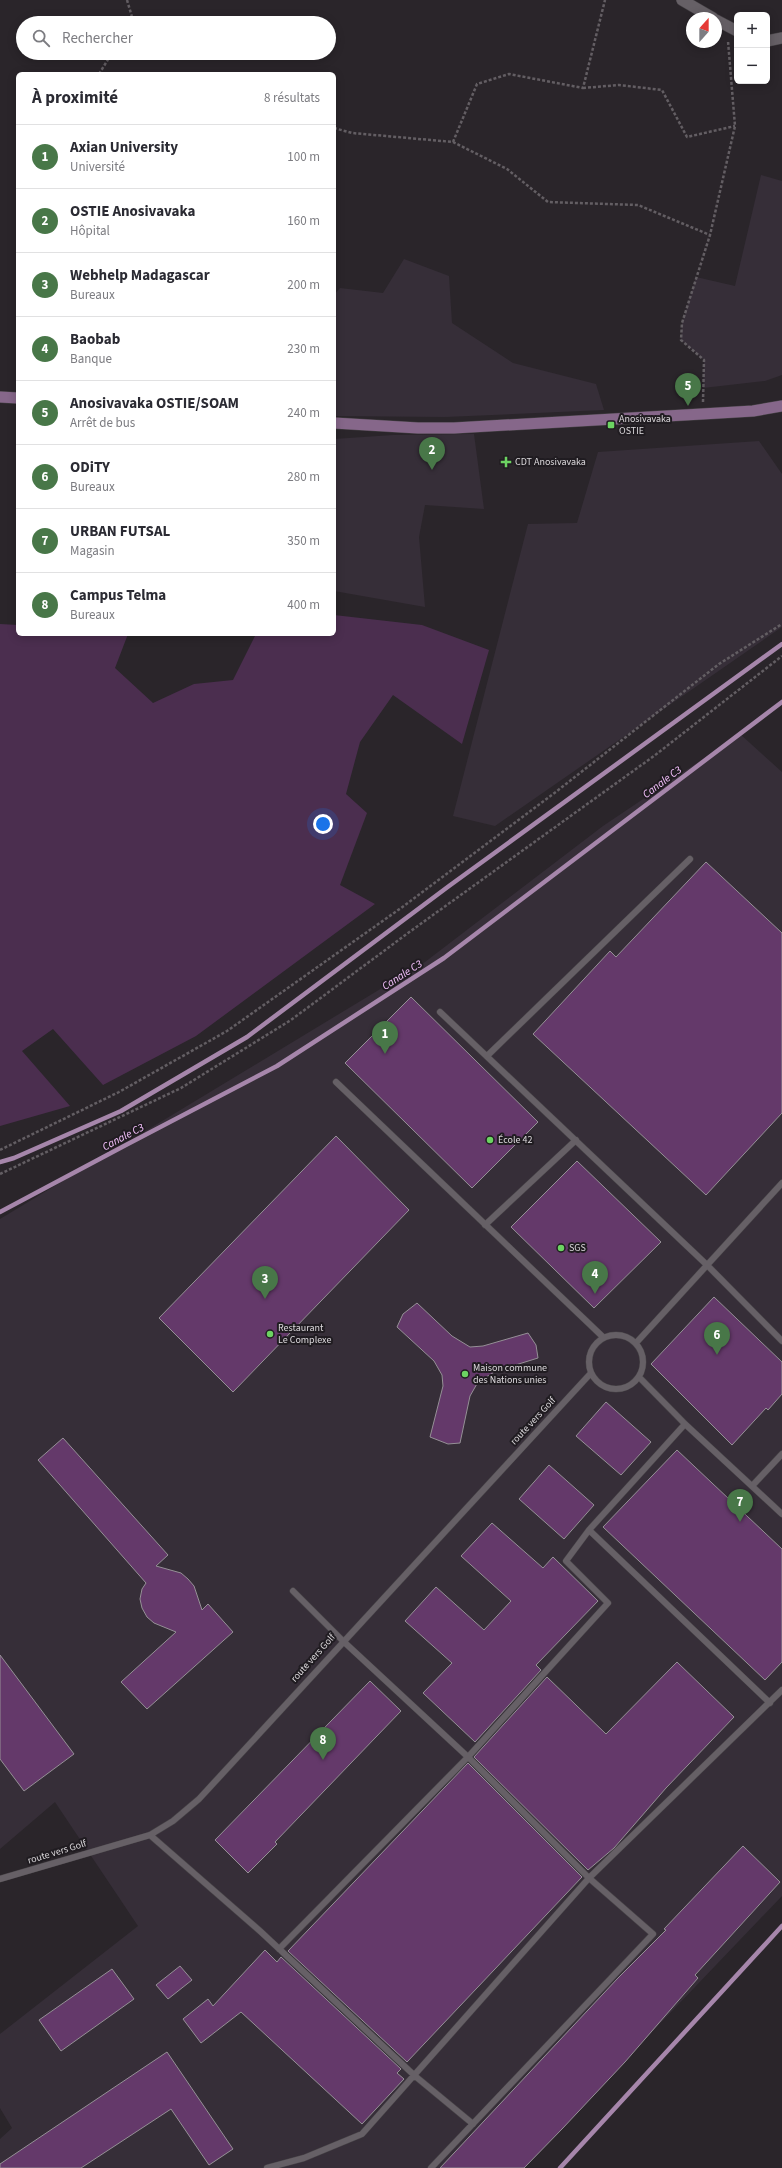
<!DOCTYPE html>
<html lang="fr">
<head>
<meta charset="utf-8">
<style>
  :root { --surface:#fff; --page:#f2f2f3; --text:#2b2b33; --muted:#7c7c81; --line:#e1e1e2; --accent:#487748 }
  body { margin:0; font-family:"Source Sans 3",sans-serif; background:var(--page); color:var(--text) }
  .controls { position:absolute; right:12px; top:12px; display:grid; overflow:hidden; border-radius:6px; box-shadow:0 2px 10px #0003 }
  .controls button { width:36px; height:36px; display:grid; place-items:center; padding:0; border:0; border-bottom:1px solid var(--line); background:var(--surface); color:var(--text); font:20px sans-serif }
  .compass { position:absolute; left:686px; top:12px; width:36px; height:36px; border-radius:50%; background:var(--surface); box-shadow:0 2px 10px #0003; rotate:21deg }
  .you { position:absolute; left:323px; top:824px; width:14px; height:14px; margin:-10px; border:3px solid #fff; border-radius:50%; background:#1a73e8; box-shadow:0 0 0 6px #1a73e833 }
  .badge { display:grid; place-items:center; width:26px; height:26px; border-radius:50%; background:var(--accent); color:#fff; font-size:13px; font-weight:700 }
  .pin { position:absolute; translate:-50% -33px; filter:drop-shadow(0 1px 2px #0008) }
  .pin::after { content:''; position:absolute; top:21px; width:14px; height:12px; background:inherit; clip-path:polygon(0 0,100% 0,50% 100%) }
  .list { margin:0; padding:0; list-style:none }
  h2 { display:flex; justify-content:space-between; align-items:center; height:52px; margin:0; padding:0 16px; font-size:17px }
  h2 small { font-size:13px; font-weight:400; color:var(--muted) }
  .list li { display:grid; grid-template-columns:26px 1fr auto; gap:12px; align-items:center; box-sizing:border-box; height:64px; padding:0 16px; border-top:1px solid var(--line) }
  .list b { display:block; font-size:15px; white-space:nowrap }
  .list p { margin:0; font-size:13px; white-space:nowrap; color:var(--muted) }
  .list em { font-size:13px; font-style:normal; color:var(--muted) }
  .icon { flex:none; width:22px; height:22px; fill:none; stroke:currentColor; stroke-width:2; stroke-linecap:round; stroke-linejoin:round }
  .map { position:relative; flex:none; width:782px; height:2168px; overflow:hidden }
  .search { position:absolute; background:var(--surface); box-shadow:0 2px 10px #0003; left:16px; top:16px; width:320px; height:44px; display:flex; align-items:center; gap:10px; box-sizing:border-box; padding:0 14px; border-radius:22px; color:var(--muted); font-size:15px }
  .panel { position:absolute; background:var(--surface); box-shadow:0 2px 10px #0003; left:16px; top:72px; width:320px; height:564px; border-radius:6px }
  .map>svg:first-child { display:block }
  .built { fill:#362e38 }
  .green { fill:#4b2e4f }
  .lines { fill:none; stroke-linecap:round; stroke-linejoin:round }
  .stream { stroke:#a686ab; stroke-width:4.5 }
  .building { fill:#64396a; stroke:#959096 }
  .service-casing { stroke:#474347; stroke-width:7 }
  .minor-casing { stroke:#474347; stroke-width:12 }
  .secondary-casing { stroke:#474347; stroke-width:12 }
  .path { stroke:#635e63; stroke-width:2.5; stroke-dasharray:3 2; stroke-linecap:butt }
  .service { stroke:#666066; stroke-width:6 }
  .minor { stroke:#666066; stroke-width:11 }
  .secondary { stroke:#86678a; stroke-width:11 }
  .poi-dot { fill:#6cd362; stroke:#201c21; stroke-width:1.5 }
  .labels { text-anchor:middle; dominant-baseline:central; stroke-width:4; stroke-linejoin:round; paint-order:stroke }
  .poi-label { font-size:10px; fill:#dcd9dc; stroke:#201c21; text-anchor:start }
  .street-label { font-size:10px; fill:#dcd9dc; stroke:#201c21 }
  .water-label { font-size:11px; font-style:italic; fill:#f5c1fd; stroke:#201c21 }
</style>
</head>
<body>
<div class="map">
<svg width="782" height="2168" viewBox="0 0 782 2168">
  <rect width="100%" height="100%" fill="#2a252a"/>
  <!-- built -->
  <path class="built" d="M761 175 782 181V375L765 381 703 388 704 360 681 340 682 323 696 277 735 286Z
    M404 259 449 276 452 323 513 363 596 384 604 410 445 417 334 416V295L340 288 383 293Z
    M474 434 484 509 425 505 419 537 425 607 334 591V439L393 435Z
    M759 441 782 474V627L495 826 453 816 528 524 577 523 598 452Z
    M740 734 782 772V1896L522 2168H0V2139L12 2128 0 2108V2034L138 1926 55 1802 0 1849V1219L425 962 603 826Z"/>
  <!-- green -->
  <path class="green" d="M334 615 422 625 489 650 462 744 393 695 360 742 346 794 367 813 340 885 375 904 196 1036 103 1085 53 1029 22 1051 70 1106 0 1126V624L18 625V634H128L115 668 153 703 194 684 233 680 256 634H334Z"/>
  <g class="lines">
    <!-- stream -->
    <path class="stream" d="M0 1162 14 1158 121 1111 247 1037 449 886 782 644
      M0 1212 124 1146 277 1066 444 958 782 702
      M560 2168 782 1926"/>
  </g>
  <!-- building -->
  <path class="building" d="M706 862 782 933V1113L706 1195 533 1034 610 951 616 957Z
    M411 997 538 1122 472 1188 345 1063Z
    M336 1136 409 1210 233 1392 159 1318Z
    M577 1161 661 1242 594 1308 511 1227Z
    M714 1297 782 1362V1394L768 1410 766 1408 732 1445 651 1364Z
    M417 1303 452 1336 470 1347 483 1346 528 1333 536 1345 538 1358 496 1371 478 1382 470 1396 460 1443 448 1444 430 1437 443 1386 442 1375 434 1361 397 1327 403 1314Z
    M606 1402 651 1442 621 1475 576 1436Z
    M63 1438 168 1555 156 1566 181 1573 188 1579 194 1586 202 1610 208 1604 233 1632 147 1709 121 1682 176 1632 154 1623 147 1617 142 1608 140 1599 142 1589 146 1583 38 1460Z
    M677 1450 782 1549V1662L765 1680 603 1527Z
    M549 1465 594 1505 564 1539 519 1499Z
    M492 1523 543 1568 553 1557 598 1601 536 1665 541 1670 475 1742 423 1693 452 1663 405 1621 436 1587 484 1630 511 1601 461 1556Z
    M0 1655 74 1754 24 1791 0 1759Z
    M677 1662 734 1717 666 1788 614 1848 588 1870 474 1757 547 1677 606 1734Z
    M370 1681 401 1711 275 1842 277 1844 248 1873 215 1840Z
    M468 1763 582 1877 407 2062 288 1951Z
    M743 1846 780 1882 695 1975 698 1978 625 2062 562 2129 524 2168H440L618 1978 666 1930 664 1929Z
    M265 1950 277 1962 281 1957 401 2069 397 2073 404 2079 362 2124 241 2012 201 2043 183 2019 208 1999 213 2006Z
    M180 1966 192 1980 168 1999 156 1985Z
    M112 1969 134 1999 61 2051 39 2020Z
    M167 2052 233 2149 209 2165 171 2109 81 2168H0V2164Z"/>
  <g class="lines">
    <defs>
      <path id="service" d="M440 1012 707 1265 782 1341
        M487 1056 690 859
        M336 1082 603 1337
        M485 1225 576 1140
        M589 1362a27 27 0 1 1 54 0a27 27 0 1 1-54 0Z
        M636 1343 782 1183
        M639 1377 685 1424 782 1514
        M753 1485 782 1454
        M589 1530 770 1703
        M293 1591 343 1641 468 1757 589 1878 653 1934 431 2168
        M150 1835 260 1931 415 2076 473 2124
        M0 1879 150 1835 173 1821 199 1799 591 1373
        M279 1949 468 1757 608 1603 566 1561 589 1530 685 1424
        M267 2168 304 2158 362 2134 589 1878 782 1690"/>
      <path id="minor" d="M682 0 713 18
        M716 20 737 31
        M767 41 782 38"/>
      <path id="secondary" d="M0 397 18 398
        M334 423 418 428H454L702 414 753 411 782 406"/>
    </defs>
    <!-- service casing -->
    <use href="#service" class="service-casing"/>
    <!-- minor casing -->
    <use href="#minor" class="minor-casing"/>
    <!-- secondary casing -->
    <use href="#secondary" class="secondary-casing"/>
    <!-- path -->
    <path class="path" d="M127 0 132 17 129 23
      M99 74 112 53
      M583 88 619 85 662 90 687 137 735 126
      M334 128 352 133 453 142 507 169 548 202 638 205 710 235
      M453 142 477 84 509 74 583 88 605 0
      M703 402 704 360 681 340 682 323 710 235 735 126 728 41
      M0 1150 119 1092 227 1031 401 908 557 791 719 664 782 624
      M0 1174 181 1088 291 1020 408 933 654 756 782 656"/>
    <!-- service -->
    <use href="#service" class="service"/>
    <!-- minor -->
    <use href="#minor" class="minor"/>
    <!-- secondary -->
    <use href="#secondary" class="secondary"/>
  </g>
  <!-- markers -->
  <g class="poi-dot">
    <rect x="607" y="421" width="8" height="8" rx="2"/>
    <path d="M504 456h4v4h4v4h-4v4h-4v-4h-4v-4h4z"/>
    <circle cx="490" cy="1140" r="4"/>
    <circle cx="561" cy="1248" r="4"/>
    <circle cx="270" cy="1334" r="4"/>
    <circle cx="465" cy="1374" r="4"/>
  </g>
  <g class="labels">
    <!-- poi labels -->
    <g class="poi-label">
      <text x="619" y="419">Anosivavaka<tspan x="619" dy="12">OSTIE</tspan></text>
      <text x="515" y="462">CDT Anosivavaka</text>
      <text x="498" y="1140">École 42</text>
      <text x="569" y="1248">SGS</text>
      <text x="278" y="1328">Restaurant<tspan x="278" dy="12">Le Complexe</tspan></text>
      <text x="473" y="1368">Maison commune<tspan x="473" dy="12">des Nations unies</tspan></text>
    </g>
    <!-- street labels -->
    <g class="street-label">
      <text transform="translate(533 1421) rotate(-47)">route vers Golf</text>
      <text transform="translate(313 1658) rotate(-48)">route vers Golf</text>
      <text transform="translate(57 1852) rotate(-17)">route vers Golf</text>
    </g>
    <!-- water labels -->
    <g class="water-label">
      <text transform="translate(662 782) rotate(-37)">Canale C3</text>
      <text transform="translate(402 975) rotate(-33)">Canale C3</text>
      <text transform="translate(123 1137) rotate(-28)">Canale C3</text>
    </g>
  </g>
</svg>
<div class="controls">
<button>+</button>
<button>−</button>
</div>
<svg class="compass" viewBox="-18 -18 36 36"><path d="M0-13l5 13h-10z" fill="#e53935"/><path d="M0 13l5-13h-10z" fill="#7c7c81"/></svg>
<div class="you"></div>
<div class="pin badge" style="left:385px;top:1054px">1</div>
<div class="pin badge" style="left:432px;top:470px">2</div>
<div class="pin badge" style="left:265px;top:1299px">3</div>
<div class="pin badge" style="left:595px;top:1294px">4</div>
<div class="pin badge" style="left:688px;top:406px">5</div>
<div class="pin badge" style="left:717px;top:1355px">6</div>
<div class="pin badge" style="left:740px;top:1522px">7</div>
<div class="pin badge" style="left:323px;top:1760px">8</div>
<div class="search"><svg class="icon" aria-label="search" viewBox="0 0 24 24"><circle cx="10" cy="10" r="6"/><path d="M15 15l6 6"/></svg>Rechercher</div>
<section class="panel">
<h2>À proximité<small>8 résultats</small></h2>
<ul class="list">
<li><span class="badge">1</span><div><b>Axian University</b><p>Université</p></div><em>100 m</em></li>
<li><span class="badge">2</span><div><b>OSTIE Anosivavaka</b><p>Hôpital</p></div><em>160 m</em></li>
<li><span class="badge">3</span><div><b>Webhelp Madagascar</b><p>Bureaux</p></div><em>200 m</em></li>
<li><span class="badge">4</span><div><b>Baobab</b><p>Banque</p></div><em>230 m</em></li>
<li><span class="badge">5</span><div><b>Anosivavaka OSTIE/SOAM</b><p>Arrêt de bus</p></div><em>240 m</em></li>
<li><span class="badge">6</span><div><b>ODiTY</b><p>Bureaux</p></div><em>280 m</em></li>
<li><span class="badge">7</span><div><b>URBAN FUTSAL</b><p>Magasin</p></div><em>350 m</em></li>
<li><span class="badge">8</span><div><b>Campus Telma</b><p>Bureaux</p></div><em>400 m</em></li>
</ul>
</section>
</div>
</body>
</html>
